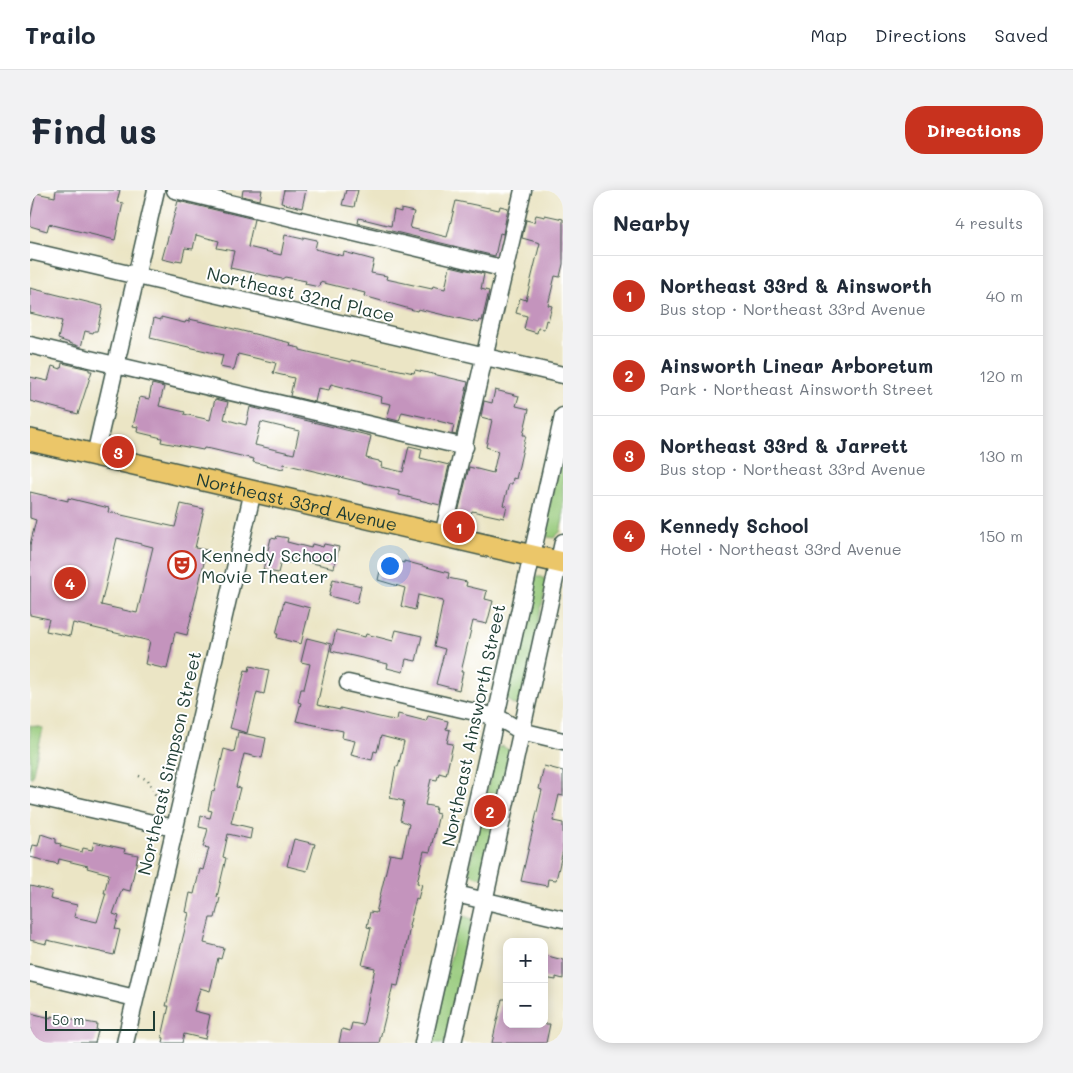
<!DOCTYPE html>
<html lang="en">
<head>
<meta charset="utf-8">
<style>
  :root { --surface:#fff; --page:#f2f2f3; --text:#1f2937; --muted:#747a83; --line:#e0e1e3; --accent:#c8321e }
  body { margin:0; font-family:Mali,sans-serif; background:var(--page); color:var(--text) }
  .controls { position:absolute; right:15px; bottom:15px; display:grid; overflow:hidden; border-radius:10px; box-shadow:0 2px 12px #0003 }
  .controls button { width:45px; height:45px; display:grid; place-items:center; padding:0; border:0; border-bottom:1px solid var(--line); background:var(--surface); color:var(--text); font:25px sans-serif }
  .scale { position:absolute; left:15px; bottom:12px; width:110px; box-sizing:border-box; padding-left:5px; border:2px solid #1f3d34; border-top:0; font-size:14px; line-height:18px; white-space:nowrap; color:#1f3d34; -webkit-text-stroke:4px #fff; paint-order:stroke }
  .you { position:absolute; left:359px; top:375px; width:18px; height:18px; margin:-12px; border:4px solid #fff; border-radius:50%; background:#1a73e8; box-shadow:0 0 0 8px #1a73e833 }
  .badge { display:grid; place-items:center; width:32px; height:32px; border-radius:50%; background:var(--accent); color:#fff; font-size:16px; font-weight:700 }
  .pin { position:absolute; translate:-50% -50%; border:2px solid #fff; box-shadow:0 1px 5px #0006 }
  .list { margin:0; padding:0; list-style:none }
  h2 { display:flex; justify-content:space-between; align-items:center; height:65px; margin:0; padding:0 20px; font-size:21px }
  h2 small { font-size:16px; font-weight:400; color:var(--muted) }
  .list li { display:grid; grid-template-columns:32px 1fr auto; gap:15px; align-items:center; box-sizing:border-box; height:80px; padding:0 20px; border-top:1px solid var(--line) }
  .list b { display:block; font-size:19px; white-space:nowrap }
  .list p { margin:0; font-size:16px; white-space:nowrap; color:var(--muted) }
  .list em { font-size:16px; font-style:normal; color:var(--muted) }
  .map { position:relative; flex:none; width:533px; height:853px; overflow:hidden; border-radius:20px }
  header { display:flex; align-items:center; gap:30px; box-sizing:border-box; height:70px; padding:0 25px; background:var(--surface); border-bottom:1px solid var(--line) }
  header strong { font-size:24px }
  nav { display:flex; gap:28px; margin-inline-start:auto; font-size:18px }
  .intro { display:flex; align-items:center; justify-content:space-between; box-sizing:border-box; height:120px; padding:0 30px }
  h1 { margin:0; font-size:35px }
  .button { padding:12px 22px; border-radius:20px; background:var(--accent); color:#fff; font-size:18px; font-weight:700 }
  main { display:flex; gap:30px; padding:0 30px }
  aside { flex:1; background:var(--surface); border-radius:20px; box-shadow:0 2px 12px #0003 }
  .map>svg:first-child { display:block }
  .green { fill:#97ca7b; stroke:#5b8458 }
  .building { fill:#c494bd; fill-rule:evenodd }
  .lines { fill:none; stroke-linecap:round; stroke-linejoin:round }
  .minor-casing { stroke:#3e564a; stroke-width:19 }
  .major-casing { stroke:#3e564a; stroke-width:24 }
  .path { stroke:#3e564a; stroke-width:2.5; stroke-dasharray:1 4; stroke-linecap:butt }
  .minor { stroke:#fff; stroke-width:16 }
  .major { stroke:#ebc669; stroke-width:21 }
  .labels { text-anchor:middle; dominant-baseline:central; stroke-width:4; stroke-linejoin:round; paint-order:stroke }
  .street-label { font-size:18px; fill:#1f3d34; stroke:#fff }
  .poi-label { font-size:18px; fill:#1f3d34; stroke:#fff; text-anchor:start }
</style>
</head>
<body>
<header>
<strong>Trailo</strong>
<nav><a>Map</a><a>Directions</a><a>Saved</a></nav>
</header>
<div class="intro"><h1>Find us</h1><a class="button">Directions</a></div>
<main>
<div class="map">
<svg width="533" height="853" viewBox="0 0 533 853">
  <rect width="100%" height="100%" fill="#fff"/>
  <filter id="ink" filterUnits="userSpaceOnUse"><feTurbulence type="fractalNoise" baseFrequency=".02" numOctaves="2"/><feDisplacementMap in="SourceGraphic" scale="10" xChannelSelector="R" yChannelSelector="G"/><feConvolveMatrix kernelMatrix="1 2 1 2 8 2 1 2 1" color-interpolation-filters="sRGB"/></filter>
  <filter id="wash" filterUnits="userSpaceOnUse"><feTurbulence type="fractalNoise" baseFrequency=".0096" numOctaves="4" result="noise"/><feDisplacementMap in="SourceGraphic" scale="20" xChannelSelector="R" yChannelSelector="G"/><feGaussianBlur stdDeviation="1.12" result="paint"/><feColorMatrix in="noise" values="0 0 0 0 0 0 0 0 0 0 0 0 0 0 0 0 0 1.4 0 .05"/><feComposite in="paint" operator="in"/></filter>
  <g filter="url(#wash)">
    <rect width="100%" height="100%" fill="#ebe5c5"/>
    <!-- green -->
    <path class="green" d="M533 254V329L530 342 524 348 518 347 514 343Z
      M506 387H512L517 391 492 513 484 515 476 509 503 391Z
      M0 535 13 538 2 587H0Z
      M472 556 479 560 454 684 450 687C445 687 442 686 439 681L467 558Z
      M434 726 442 729 418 853H403L401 851 428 732Z"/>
    <g id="blocks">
      <!-- building -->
      <path class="building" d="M26 0H90L87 12 93 13 85 50 19 34 17 41 0 36V30L6 3 25 7Z
        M213 0H232L230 10 212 6Z
        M254 0H276L272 18 251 13Z
        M316 0H328L324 17 312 15Z
        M148 11 224 29 218 57 251 65 255 45 273 49V47L287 50 285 59 313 66 314 62 344 70 341 83 357 86 356 89 402 99 403 96 415 99 420 76 454 84 451 99 459 101 452 131 450 130 449 133 388 119 387 121 334 106 335 103 290 92 289 97 275 94 276 91 255 87 252 89 200 78 204 61 187 58 189 51 166 45 163 59 155 58 152 71 146 70 145 72 132 69Z
        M426 11 469 20 470 16 478 18 473 44 470 43 465 66 328 33 329 28 361 36 364 20 371 22V19L384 22 380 38 417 47Z
        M506 25 515 27V25L533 29V74L530 87 525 86 518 115 522 116 518 131 516 130 514 139 508 138 507 143 494 139 497 126 486 123 490 108 496 110 510 53 492 48 496 30 504 32Z
        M0 98 73 116 67 141H64L63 143 55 141 51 157 28 149 32 131 0 123Z
        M131 127 155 133 156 131 159 132V129L192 136 261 153 260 156 270 158V160L321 172V170L384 183 385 180 438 192 426 245 422 244 424 235 408 231V230L372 222 369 231 357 228 361 214 351 212 352 207 301 194 299 200 288 198 285 212 260 206 264 188 243 183 246 173 208 164 204 180 190 177 193 165 120 148 124 128 131 130Z
        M32 173 59 179V181H62L48 224 0 211V187L18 191 22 176 31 179Z
        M122 194 134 197 129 216 155 222 154 224 180 230 185 209 198 212 194 229 216 235 220 217 341 246 336 268 349 271V272L352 273 351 277 373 282 379 256 392 259 390 268 419 275 410 315 369 305V301L254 274 253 279 223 272 224 269 181 259 174 258 173 260 131 252 132 248 107 242 108 237 103 236 110 207 119 209ZM231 232 269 241 264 264 225 255Z
        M465 200 489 206 486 216 499 219 493 245H496L486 289 483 288 482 294H479L473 315 477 316 474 328 442 321 440 326 428 323 439 277 463 283 468 261 456 257 462 230 451 227 454 211 462 213Z
        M0 302 38 311V308L50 311 79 318 78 322 145 337 151 314 174 319 165 358 177 360 157 445 145 442 137 479 115 474 120 451 43 433 40 446 16 441 19 429 0 425V355L6 330 0 328ZM87 348 123 357 107 423 71 415Z
        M247 346 258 348 257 352 281 358 282 354 293 357 294 354 309 357 304 378 260 368 259 373 251 371 248 383 233 380 241 348 246 349Z
        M374 371 419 383 418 388 437 392 436 396 457 401 455 409 463 411 457 434 443 431 431 482H433L429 500 406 494 415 459 404 456 413 411 388 405 385 420 371 416 375 398 348 390 352 372 370 375V372L374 373Z
        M303 389 331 396 327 413 299 406Z
        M254 411 280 418 271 454 247 448 248 444H246Z
        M306 440 335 447 336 444 363 451 366 440 392 446 386 471 376 469 373 482 357 478 358 474 301 461Z
        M277 448 301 454 287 515 310 520V518L358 529 367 530 368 524 396 531 398 526 418 531 416 539 420 540 417 553 423 554 416 585 409 583 407 590 401 589 395 615 406 617 405 623 409 624 400 662 394 661 387 693 392 694 388 709 386 708 379 736H380L373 773 368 796 363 795 349 853H309L312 839 320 841 322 833 333 835 345 778 332 775 341 738 337 737 340 722 346 723 360 664 372 666 379 634 370 630 374 611 360 608 366 576 368 577 374 552 351 546 347 562 344 561 342 570 321 565 325 551 312 548 313 541 266 531 271 513 268 512 271 499H274L280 474 271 472Z
        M220 476 239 480 234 504 227 502 217 543 200 538 215 480 219 481Z
        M208 542 236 548 232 568 214 564 206 597 210 598 201 633 222 638 220 649 198 644 193 667 196 668 187 707 190 708 185 728H180L174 753 194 758 191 769 188 768 180 801 170 798 164 821 180 825 175 849 154 844 152 853H133L134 848 132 847 139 816H136L159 723 156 722 160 703 164 704 170 679 173 680 179 658 173 657 178 639 169 637 171 626 180 628 182 621 178 620 182 601 184 602 194 559 204 562Z
        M514 576 533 581V606L529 605 523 631 533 633V660L526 690 518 689 517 696 491 691 512 600 509 599Z
        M11 644 26 649V653L31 654 30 656 52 662 53 658 62 660 64 652 95 659 94 662 108 665 100 701 92 699 83 724 89 726 85 739 90 740 84 765 17 750 16 754 0 750V696L22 701 20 709 47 715 44 727 67 732 76 703H74L79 684 57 678 58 676 29 669 28 674 0 667 3 655 8 656Z
        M264 649 285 654 277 681 257 676Z
        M514 765 533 770V789L526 787V790L514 788Z
        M472 809H477V834H520L516 853H462Z
        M0 823 21 828V826L67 834 66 840 68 841 65 853H12L0 850Z"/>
    </g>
  </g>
  <g filter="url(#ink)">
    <use href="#blocks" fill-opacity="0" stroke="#3e564a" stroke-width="1"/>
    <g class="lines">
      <defs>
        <path id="minor" d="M145 0 476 79
          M0 61 533 185
          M0 155 435 257
          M65 265 126 0
          M413 345 493 0
          M318 493 467 527 491 541 533 551
          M0 605 144 638
          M426 704 533 729
          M0 783 105 808
          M95 853 223 301
          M393 853 533 226
          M423 853 533 352"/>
        <g id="major">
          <path id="s1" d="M0 250 533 373"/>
        </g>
      </defs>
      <!-- minor casing -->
      <use href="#minor" class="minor-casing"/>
      <!-- major casing -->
      <use href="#major" class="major-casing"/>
      <!-- path -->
      <path class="path" d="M109 586 118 590 133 620"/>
      <!-- minor -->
      <use href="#minor" class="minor"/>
      <!-- major -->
      <use href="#major" class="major"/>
    </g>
  </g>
  <!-- icons -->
  <defs>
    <symbol id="theatre-ring" viewBox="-11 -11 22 22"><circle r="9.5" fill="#fff" stroke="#c8321e" stroke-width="1.5"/><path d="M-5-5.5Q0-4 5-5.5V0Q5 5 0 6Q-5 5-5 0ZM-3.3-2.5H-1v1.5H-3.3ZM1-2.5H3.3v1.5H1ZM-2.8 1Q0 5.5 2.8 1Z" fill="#c8321e"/></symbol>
  </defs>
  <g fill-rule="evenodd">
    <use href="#theatre-ring" x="136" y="359" width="32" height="32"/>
  </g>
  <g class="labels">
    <!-- street labels -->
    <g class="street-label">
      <text transform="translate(271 104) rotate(13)">Northeast 32nd Place</text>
      <text stroke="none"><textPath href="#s1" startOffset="274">Northeast 33rd Avenue</textPath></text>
      <text transform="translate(443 535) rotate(-78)">Northeast Ainsworth Street</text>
      <text transform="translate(139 573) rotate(-77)">Northeast Simpson Street</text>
    </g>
    <!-- poi labels -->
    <g class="poi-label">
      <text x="171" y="365">Kennedy School<tspan x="171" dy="21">Movie Theater</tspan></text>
    </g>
  </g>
</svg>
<div class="controls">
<button>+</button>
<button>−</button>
</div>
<div class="scale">50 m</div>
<div class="you"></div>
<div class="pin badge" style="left:429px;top:337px">1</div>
<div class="pin badge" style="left:460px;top:621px">2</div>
<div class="pin badge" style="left:88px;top:262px">3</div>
<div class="pin badge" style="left:40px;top:393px">4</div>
</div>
<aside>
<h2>Nearby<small>4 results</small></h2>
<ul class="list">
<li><span class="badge">1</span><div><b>Northeast 33rd &amp; Ainsworth</b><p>Bus stop · Northeast 33rd Avenue</p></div><em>40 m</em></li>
<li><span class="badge">2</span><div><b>Ainsworth Linear Arboretum</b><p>Park · Northeast Ainsworth Street</p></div><em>120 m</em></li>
<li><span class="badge">3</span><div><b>Northeast 33rd &amp; Jarrett</b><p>Bus stop · Northeast 33rd Avenue</p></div><em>130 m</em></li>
<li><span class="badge">4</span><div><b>Kennedy School</b><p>Hotel · Northeast 33rd Avenue</p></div><em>150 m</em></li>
</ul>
</aside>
</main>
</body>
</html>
